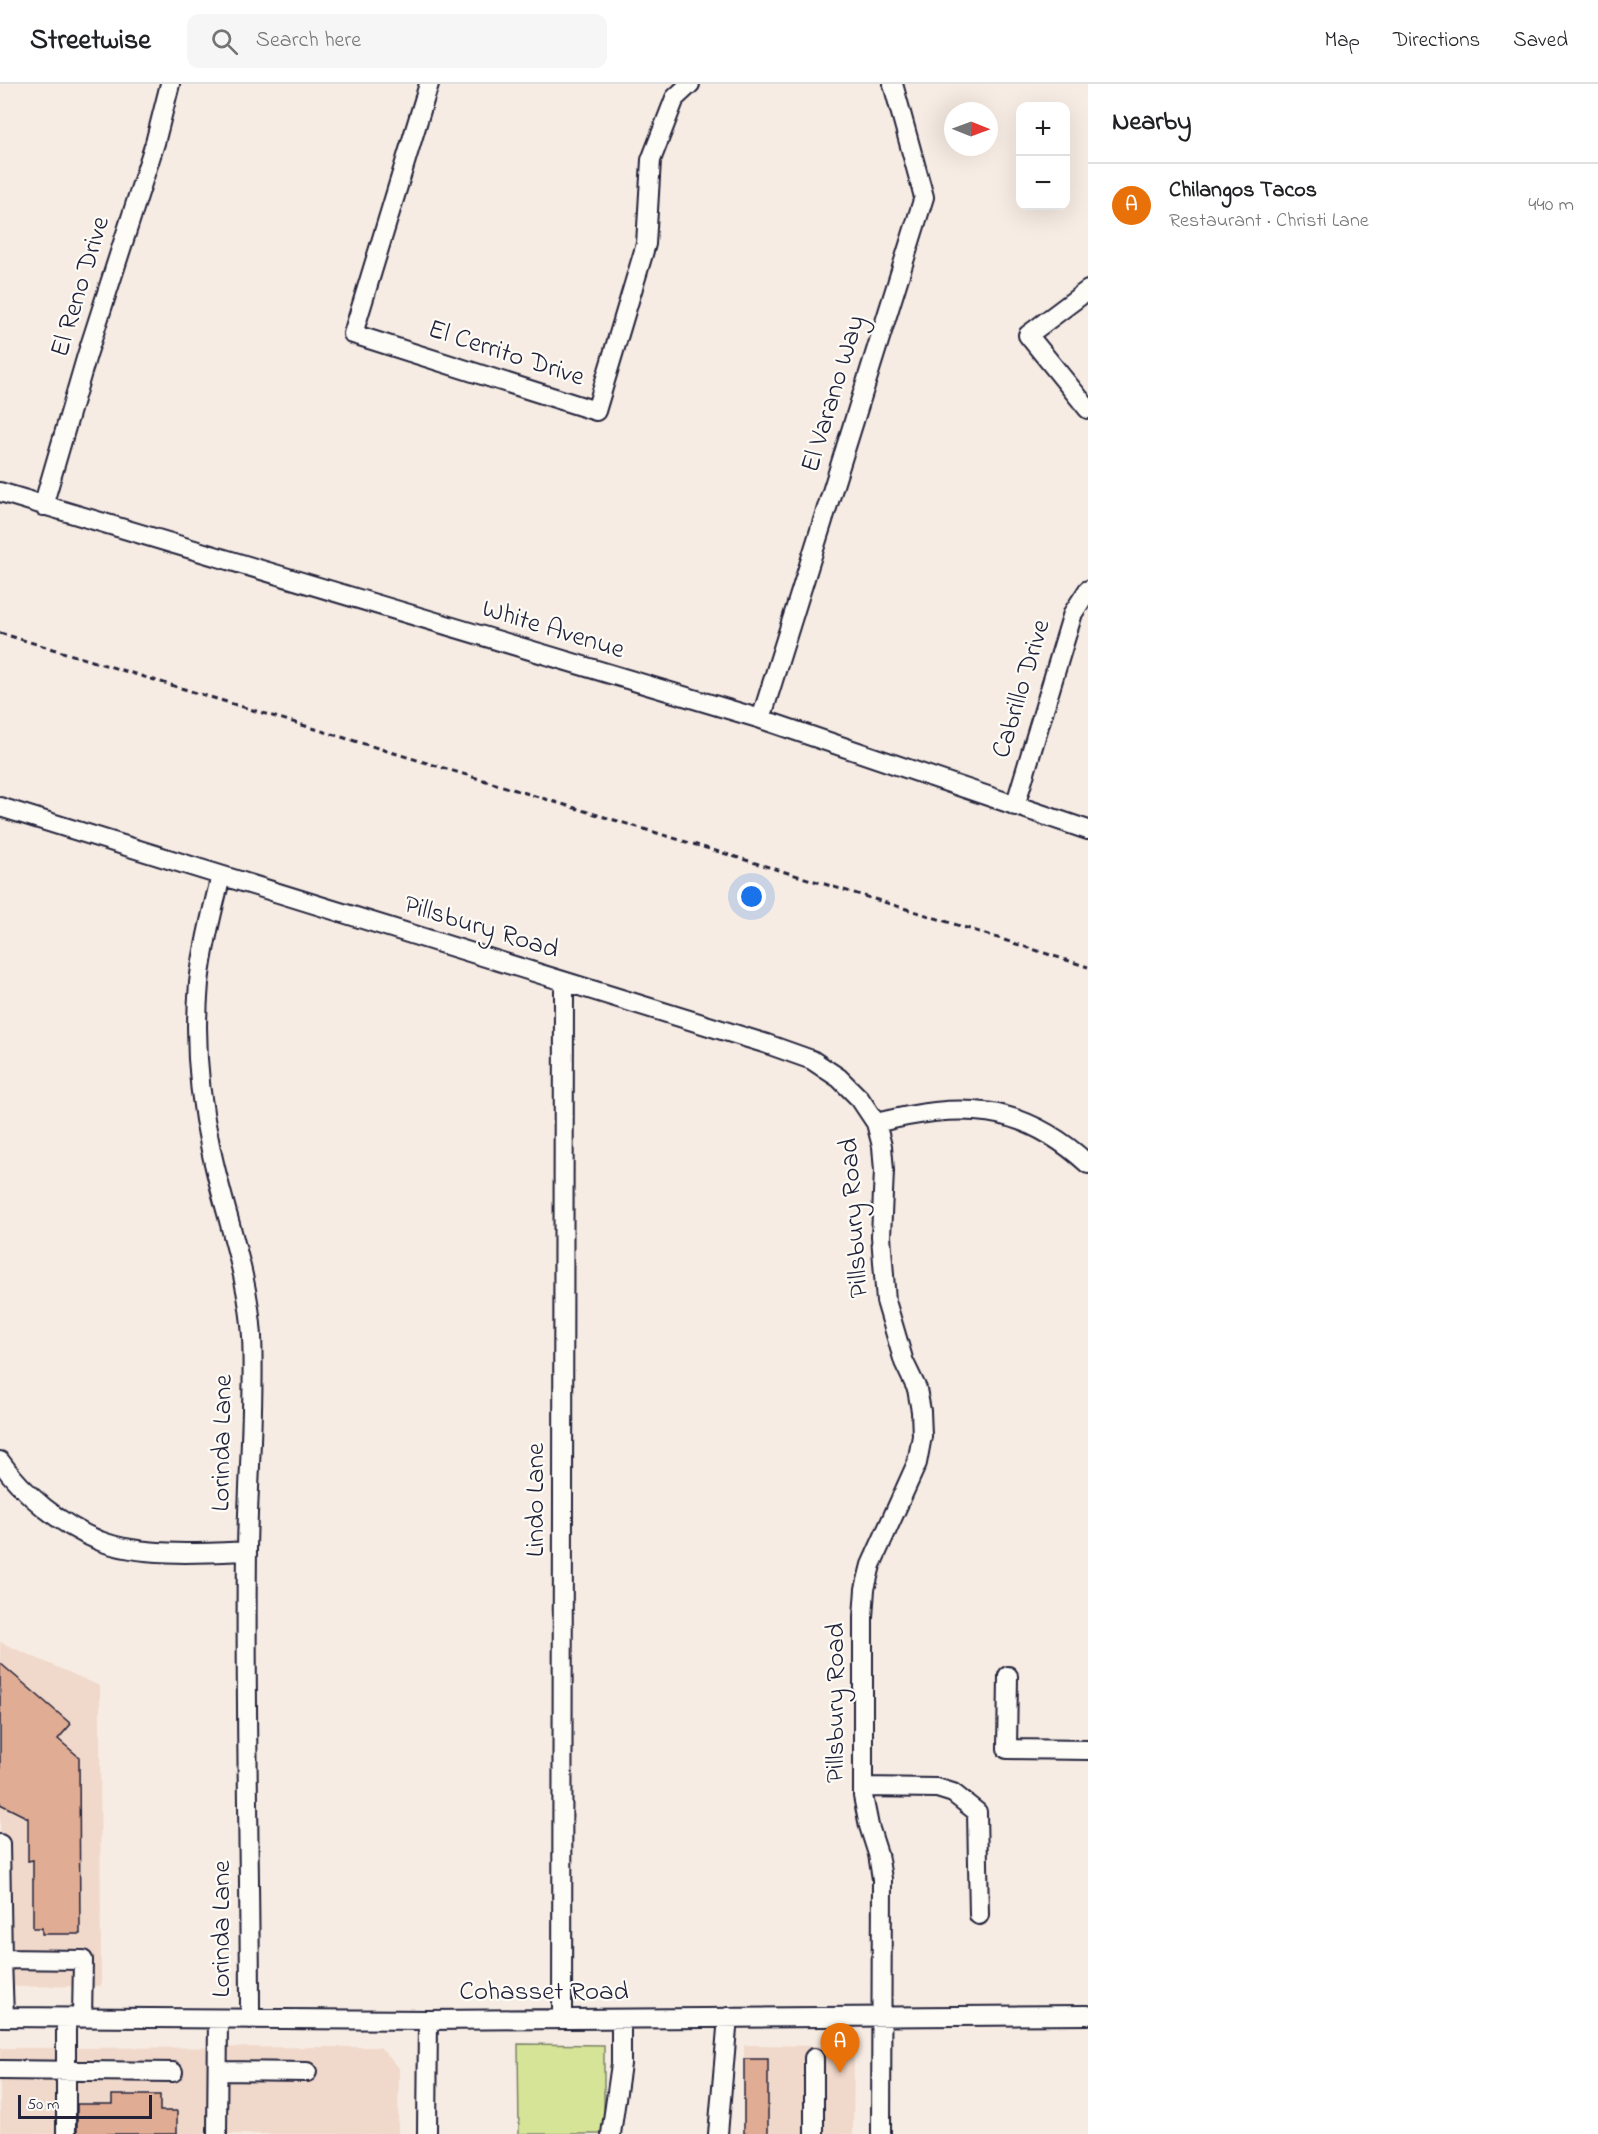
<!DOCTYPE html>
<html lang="en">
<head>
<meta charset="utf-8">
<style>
  :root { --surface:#fff; --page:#f6f6f6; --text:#202124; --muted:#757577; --line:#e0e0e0; --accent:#7c3aed }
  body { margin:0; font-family:"Indie Flower",sans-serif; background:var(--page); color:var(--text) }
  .controls { position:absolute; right:18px; top:18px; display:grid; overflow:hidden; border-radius:12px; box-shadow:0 6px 24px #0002 }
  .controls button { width:54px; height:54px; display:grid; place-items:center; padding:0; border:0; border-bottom:2px solid var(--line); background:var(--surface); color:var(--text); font:30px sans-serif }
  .compass { position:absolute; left:944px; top:18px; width:54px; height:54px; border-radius:50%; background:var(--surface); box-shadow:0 6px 24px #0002; rotate:91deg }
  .scale { position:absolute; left:18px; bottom:15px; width:134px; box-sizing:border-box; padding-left:6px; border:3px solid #22223b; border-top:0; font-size:16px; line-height:21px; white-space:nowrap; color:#22223b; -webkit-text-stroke:4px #fdfcf7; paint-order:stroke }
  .you { position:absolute; left:752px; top:813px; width:21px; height:21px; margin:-15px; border:4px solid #fff; border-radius:50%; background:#1a73e8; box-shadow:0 0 0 9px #1a73e833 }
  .badge { display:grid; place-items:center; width:39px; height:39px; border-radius:50%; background:var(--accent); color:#fff; font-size:20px; font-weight:700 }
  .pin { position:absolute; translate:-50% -50px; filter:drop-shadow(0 2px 3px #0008) }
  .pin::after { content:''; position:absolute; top:32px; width:21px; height:18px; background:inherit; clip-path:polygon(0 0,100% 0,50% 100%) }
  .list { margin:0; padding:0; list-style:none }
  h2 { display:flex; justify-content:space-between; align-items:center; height:78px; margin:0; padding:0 24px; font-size:26px }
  h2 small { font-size:20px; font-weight:400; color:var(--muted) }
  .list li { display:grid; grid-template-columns:39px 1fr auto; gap:18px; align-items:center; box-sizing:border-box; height:84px; padding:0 24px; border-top:2px solid var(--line) }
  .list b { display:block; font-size:22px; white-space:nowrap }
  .list p { margin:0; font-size:20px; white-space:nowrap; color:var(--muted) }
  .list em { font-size:20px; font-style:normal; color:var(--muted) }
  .icon { flex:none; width:33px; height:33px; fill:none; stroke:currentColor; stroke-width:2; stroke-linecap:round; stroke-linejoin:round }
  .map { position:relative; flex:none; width:1088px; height:2050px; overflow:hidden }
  header { display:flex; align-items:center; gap:36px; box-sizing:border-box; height:84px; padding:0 30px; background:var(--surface); border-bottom:2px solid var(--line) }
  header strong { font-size:28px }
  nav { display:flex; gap:33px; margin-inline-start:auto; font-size:21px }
  .search { width:420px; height:54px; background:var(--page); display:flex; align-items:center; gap:15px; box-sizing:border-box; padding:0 21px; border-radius:12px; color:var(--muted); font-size:22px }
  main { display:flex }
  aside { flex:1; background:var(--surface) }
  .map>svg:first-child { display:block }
  .built { fill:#f0d9cb }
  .green { fill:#d5e497; stroke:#7c8369; stroke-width:1.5 }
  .building { fill:#e0ac94; stroke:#22223b; stroke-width:1.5 }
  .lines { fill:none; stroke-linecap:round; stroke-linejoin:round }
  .minor-casing { stroke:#22223b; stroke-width:22 }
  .path { stroke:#22223b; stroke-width:3; stroke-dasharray:6 4.5; stroke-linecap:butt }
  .minor { stroke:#fdfcf7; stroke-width:18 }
  .labels { text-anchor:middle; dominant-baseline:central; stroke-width:4.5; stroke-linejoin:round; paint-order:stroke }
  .street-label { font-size:27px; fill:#22223b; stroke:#fdfcf7 }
</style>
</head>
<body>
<header>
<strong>Streetwise</strong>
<div class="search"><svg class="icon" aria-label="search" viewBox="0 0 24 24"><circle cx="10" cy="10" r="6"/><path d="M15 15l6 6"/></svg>Search here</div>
<nav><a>Map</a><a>Directions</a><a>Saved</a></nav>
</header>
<main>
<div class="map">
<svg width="1088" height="2050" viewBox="0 0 1088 2050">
  <rect width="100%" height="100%" fill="#f7ece3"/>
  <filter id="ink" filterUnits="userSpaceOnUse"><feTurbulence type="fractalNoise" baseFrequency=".0167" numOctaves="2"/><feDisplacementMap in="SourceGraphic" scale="12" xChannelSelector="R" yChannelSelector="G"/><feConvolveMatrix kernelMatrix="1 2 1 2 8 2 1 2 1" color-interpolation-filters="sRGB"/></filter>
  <g filter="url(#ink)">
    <!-- built -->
    <path class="built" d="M0 1558 100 1602 101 1902 0 1903Z
      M744 1961 834 1962 848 1966 854 1976 853 2050H743Z
      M380 1963 399 1984 398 2050H0V1964Z"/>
    <!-- green -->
    <path class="green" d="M518 1960 604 1961V2050H519Z"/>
    <!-- building -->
    <path class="building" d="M0 1579 71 1640 58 1655 79 1673 80 1850H42V1844H33V1776L28 1777V1734L0 1720Z
      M744 1975H768V2050H744Z
      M112 2011H160V2027H177V2050H77V2020H112Z"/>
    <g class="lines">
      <defs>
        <path id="minor" d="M429 0 353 250 596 327 646 160 651 76 675 14 690 0
          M1088 206 1028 251 1088 325
          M0 408 761 635 1088 746
          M43 422 87 271 155 59 170 0
          M761 635 924 113 893 0
          M1015 722 1073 529 1088 506
          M0 723 767 960 812 976 839 994 860 1015 876 1039 882 1062 884 1087 881 1152 886 1217 904 1278 917 1305 921 1327 922 1352 917 1379 871 1481 865 1505 863 1533V1712L869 1742 878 1770 882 1795 881 2050
          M221 792C212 827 203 863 199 899 194 955 199 1012 211 1066 224 1128 248 1188 252 1252 255 1323 248 1395 247 1466 245 1622 250 1779 250 1935
          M876 1039C960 1018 1021 1018 1088 1080
          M0 1377C24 1411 61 1441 100 1457 142 1473 203 1469 247 1467
          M1008 1592 1007 1665 1088 1666
          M863 1703 937 1704 953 1709 977 1728 979 1831
          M0 1760 2 1875H0
          M0 1933 428 1936 1088 1931
          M4 1933 2 1875 83 1876 82 1934
          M562 1935 564 898
          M0 1986 173 1988
          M218 1987 307 1988
          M66 2050V1934
          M217 2050 218 1935
          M427 2050 428 1936
          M611 2050 621 1980V1935
          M718 2050 728 1933
          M814 2050V1974"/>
      </defs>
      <!-- minor casing -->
      <use href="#minor" class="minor-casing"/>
      <!-- path -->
      <path class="path" d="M0 549 923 830 1088 883"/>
      <!-- minor -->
      <use href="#minor" class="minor"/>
    </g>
  </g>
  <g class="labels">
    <!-- street labels -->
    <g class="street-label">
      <text transform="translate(81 203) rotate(-73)">El Reno Drive</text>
      <text transform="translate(506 270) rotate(18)">El Cerrito Drive</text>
      <text transform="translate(834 310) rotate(-73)">El Varano Way</text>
      <text transform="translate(553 546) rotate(17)">White Avenue</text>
      <text transform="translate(1022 605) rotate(-73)">Cabrillo Drive</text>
      <text transform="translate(481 844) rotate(17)">Pillsbury Road</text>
      <text transform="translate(855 1134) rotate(-94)">Pillsbury Road</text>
      <text transform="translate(223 1359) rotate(-89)">Lorinda Lane</text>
      <text transform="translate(536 1416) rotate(-90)">Lindo Lane</text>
      <text transform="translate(836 1619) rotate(-90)">Pillsbury Road</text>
      <text transform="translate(222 1845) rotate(-90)">Lorinda Lane</text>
      <text x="544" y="1908">Cohasset Road</text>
    </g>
  </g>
</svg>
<div class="controls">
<button>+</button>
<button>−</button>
</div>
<svg class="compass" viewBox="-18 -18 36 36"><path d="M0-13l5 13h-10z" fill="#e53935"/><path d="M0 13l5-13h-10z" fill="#757577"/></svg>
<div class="scale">50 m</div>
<div class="you"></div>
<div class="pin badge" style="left:840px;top:1989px;background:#e8710a">A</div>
</div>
<aside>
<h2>Nearby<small></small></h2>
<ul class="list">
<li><span class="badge" style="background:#e8710a">A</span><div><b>Chilangos Tacos</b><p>Restaurant · Christi Lane</p></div><em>440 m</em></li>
</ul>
</aside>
</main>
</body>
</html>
